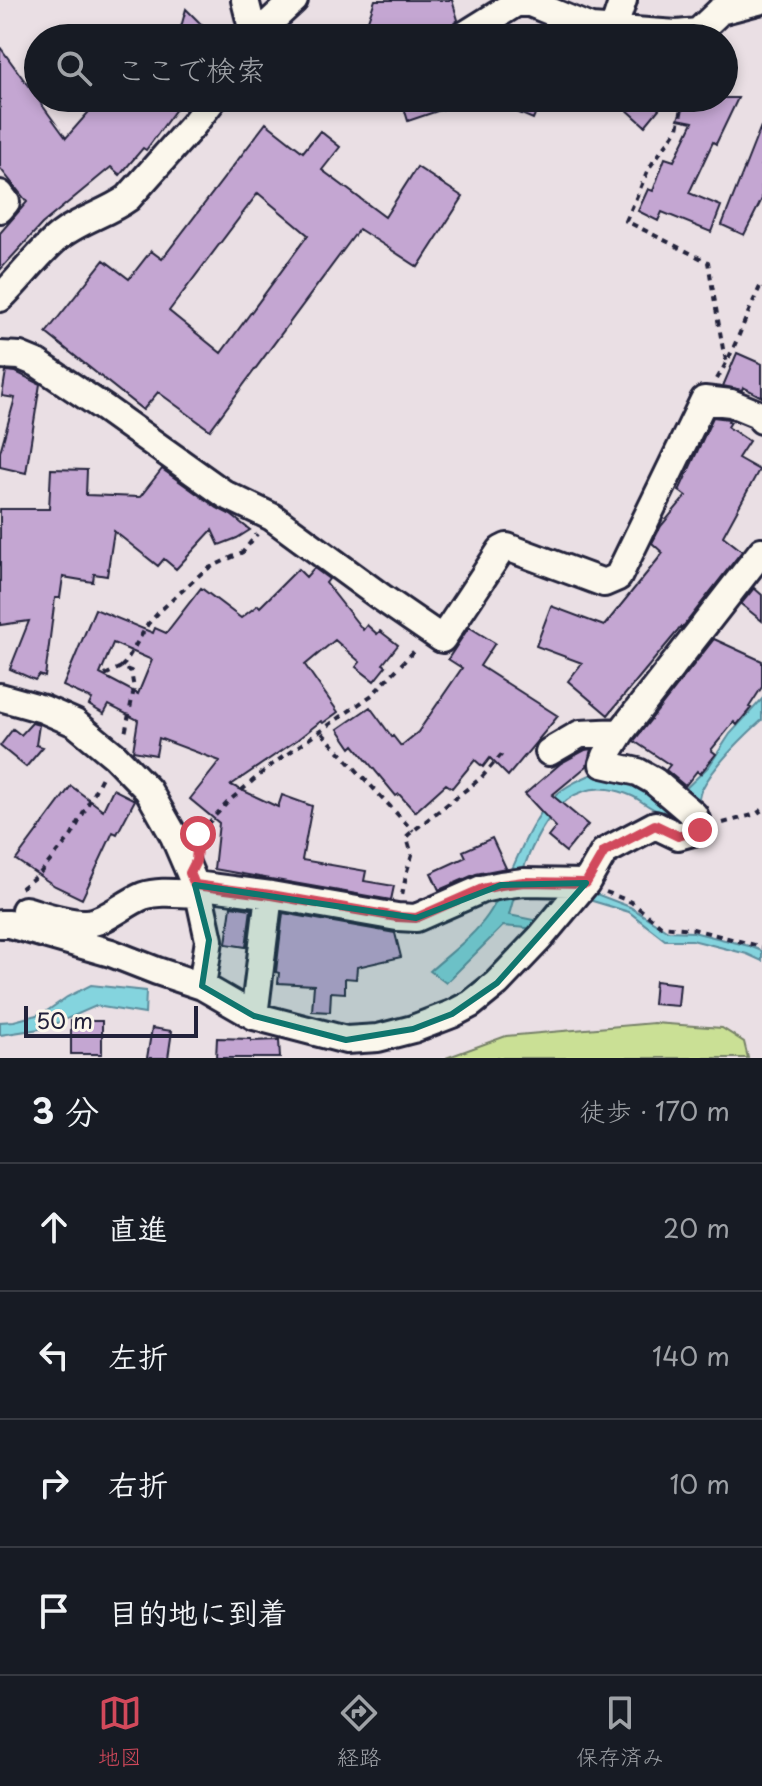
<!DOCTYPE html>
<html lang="ja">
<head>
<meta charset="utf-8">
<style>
  :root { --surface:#171b24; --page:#20242c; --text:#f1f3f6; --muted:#9ea1a6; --line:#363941; --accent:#d1495b }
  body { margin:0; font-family:"Playpen Sans","Klee One",sans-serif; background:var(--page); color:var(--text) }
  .scale { position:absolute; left:24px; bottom:20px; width:174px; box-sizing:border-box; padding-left:8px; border:4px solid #22223b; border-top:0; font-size:22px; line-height:28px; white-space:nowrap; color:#22223b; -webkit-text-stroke:6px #fbf7ec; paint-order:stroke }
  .stop { position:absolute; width:24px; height:24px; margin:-18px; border:6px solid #d1495b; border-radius:50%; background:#fff }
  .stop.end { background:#d1495b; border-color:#fff; box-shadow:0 2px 8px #0008 }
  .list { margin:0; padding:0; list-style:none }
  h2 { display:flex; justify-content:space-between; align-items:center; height:104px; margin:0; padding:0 32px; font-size:34px }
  h2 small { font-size:26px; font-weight:400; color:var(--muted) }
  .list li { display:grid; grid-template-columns:52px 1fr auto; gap:24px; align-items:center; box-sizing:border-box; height:128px; padding:0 32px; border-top:2px solid var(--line) }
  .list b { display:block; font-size:30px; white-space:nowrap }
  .list em { font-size:26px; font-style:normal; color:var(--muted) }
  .icon { flex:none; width:44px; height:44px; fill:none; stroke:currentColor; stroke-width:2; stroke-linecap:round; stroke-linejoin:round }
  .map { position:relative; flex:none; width:762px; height:1058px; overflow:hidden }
  .search { position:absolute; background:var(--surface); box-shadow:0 4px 12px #0003; left:24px; right:24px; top:24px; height:88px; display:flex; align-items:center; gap:20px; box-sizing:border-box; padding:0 28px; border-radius:44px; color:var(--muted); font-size:30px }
  .sheet { height:616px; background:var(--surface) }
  nav { display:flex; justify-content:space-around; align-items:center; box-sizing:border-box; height:112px; border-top:2px solid var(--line); background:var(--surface); font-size:22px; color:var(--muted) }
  nav a { display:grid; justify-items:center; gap:4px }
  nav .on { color:var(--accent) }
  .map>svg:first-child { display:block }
  .green { fill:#cae095; stroke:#768168; stroke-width:2 }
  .water { fill:#84d4de; stroke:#5d8d9d; stroke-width:2 }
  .building { fill:#c4a6d2; stroke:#22223b; stroke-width:2; fill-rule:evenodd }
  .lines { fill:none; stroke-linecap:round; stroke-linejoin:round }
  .minor-casing { stroke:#22223b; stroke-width:32 }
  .path { stroke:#22223b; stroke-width:4; stroke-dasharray:6 6; stroke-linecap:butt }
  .minor { stroke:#fbf7ec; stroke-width:26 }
  .route { stroke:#d1495b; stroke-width:10 }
  .marked { fill:#0f766e; fill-opacity:0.2; stroke:#0f766e; stroke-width:6; stroke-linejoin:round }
</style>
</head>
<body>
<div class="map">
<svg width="762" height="1058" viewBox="0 0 762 1058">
  <rect width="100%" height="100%" fill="#eadfe4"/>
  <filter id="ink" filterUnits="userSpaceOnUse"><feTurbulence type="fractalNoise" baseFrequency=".0125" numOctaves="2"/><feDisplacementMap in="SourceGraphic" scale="16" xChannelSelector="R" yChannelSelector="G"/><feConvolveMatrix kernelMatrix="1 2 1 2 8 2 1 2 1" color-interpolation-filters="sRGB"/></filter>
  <g filter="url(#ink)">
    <!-- green -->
    <path class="green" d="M654 1023 722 1028 744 1042 748 1058H446L506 1036Z"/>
    <!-- water -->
    <path class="water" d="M762 699V720C741 739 714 765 701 791 699 796 698 804 697 810 685 810 670 814 659 811 650 809 641 800 632 796 625 793 615 790 608 789 547 781 521 870 509 915L538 921 586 890 630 907 668 931 693 932 749 946 762 951V961L747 954 692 940H665L629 912 589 900 566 926 538 929 503 926 446 983 430 971C450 953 473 937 488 915 514 877 522 829 555 796 567 784 588 776 604 769L681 793 709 766 730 734Z
      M91 985 146 991 145 1014 96 1006 46 1028 0 1035V1022L14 1021 44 1013 67 997Z"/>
    <!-- building -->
    <path class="building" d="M375 0H452L458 20 448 28 423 36V38H362Z
      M186 9 215 38H178Z
      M0 47 66 138 101 98H169L179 105 146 150 143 148 120 175 111 167 42 224 0 270V233L27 202 0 168Z
      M401 98H467V101L408 121Z
      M484 98H542L533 119Z
      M614 98H668L645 126Z
      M686 98H738L716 144 713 142 689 193 721 206 711 232 662 212 658 221 638 211 648 189 653 191 665 158 674 161 693 122 678 119Z
      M266 123 303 152 320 131 340 147 322 170 385 217 417 167 463 197 418 267 359 229 210 430 158 392 143 410 46 333 104 260 129 279 151 251 162 259ZM258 193 308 235 221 353 169 311Z
      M761 126 762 199 744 235 722 225Z
      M737 353 762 364V397L743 387 742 390 723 386Z
      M6 371 16 372 40 384 26 473 0 467V452L15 398 2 396Z
      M713 417 729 419 728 421 731 422 728 427 749 441 738 458 759 470 723 536 742 551 682 628 681 627 608 715 568 681 582 663 536 646 551 606 604 626 663 553 652 543 661 526 686 496 679 491Z
      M51 469 87 470 86 495 140 497 162 469 217 508 231 515 250 530 237 538 219 545 212 530 176 569 164 559 158 566 114 531 107 576 94 574 93 582 63 577 60 598H55L45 677 39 675 35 680 10 669 29 621 0 625V509H49Z
      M314 568 329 579 326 583 363 630 367 625 377 634 380 631 398 645 383 664 386 666 374 681 356 667 360 662 335 640 305 665 338 712 323 723 321 721 297 740 231 785 278 807 282 795 312 806 302 860 366 871 364 881 394 886 391 900 214 869 219 823 190 799 220 761 159 738 156 755 133 751 138 720 109 705 104 714 89 705 92 699 63 686 95 609 153 633 155 628 166 633 201 588 241 618 258 605 260 607 298 569 306 577ZM113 643 152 660 138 694 100 674Z
      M754 588 762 595V621L741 604Z
      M469 627 495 643 480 666 558 716 508 776 490 758 483 767 475 760 452 788 446 784 415 812 399 794 396 796 354 745 351 748 338 729 370 707 392 737 393 736 401 746 418 732 462 668 448 659Z
      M714 639 762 661V687L749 707 751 708 737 725 734 722 711 750 716 754 700 774 697 771 685 786 666 770 670 765 634 741Z
      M32 723 39 725 36 745 43 747 26 767 0 746 13 729 21 735Z
      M591 749 587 766 552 795 588 825 566 852 548 837 556 827 525 794 561 763 585 750Z
      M71 786 103 810 113 789 135 800 117 834 113 832 82 899 55 886 16 860Z
      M492 838 506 868 476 874 439 890 431 873 466 857 463 851Z
      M231 906 251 909 246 947 226 944Z
      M283 913 395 933 401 957 357 967 356 979 345 978V993L331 992 330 1012 312 1011 314 985 278 983 279 973 276 972Z
      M655 981 680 984 678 1006 653 1004Z
      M71 1021H102V1054H71Z
      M152 1028 172 1031 168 1058H147Z
      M217 1038 251 1039V1041L279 1040 280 1058H216Z"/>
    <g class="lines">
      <defs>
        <path id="minor" d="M245 0 251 24 250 38
          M613 30 623 0
          M253 38 294 0
          M460 38 516 3H530L591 28 677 34 698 32 720 11 762 0
          M0 194 6 202 0 209
          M0 298C20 279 36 256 57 238 78 220 106 214 128 198L193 125 214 98
          M0 355 20 356 37 363 104 408 226 495 272 517 381 597 442 639 501 550 507 547 604 583 618 577 704 400 731 403 760 415 762 420
          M0 697 43 709 75 723 115 756 148 790 174 836 199 894 209 940 202 986
          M549 752 580 734 621 732
          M195 885 271 895 397 917 416 918 482 889 501 885 524 882 586 883
          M25 910C43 915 68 924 86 923 104 923 125 903 143 896 161 890 180 894 199 894
          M0 924H9L111 953 157 971 202 986 254 1016 346 1040 378 1038 413 1029 452 1014 471 1004 497 983 540 938 586 883 604 852 655 825 678 836 700 830 694 815 654 781 638 772 603 764 606 756 621 732 762 551
          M254 1016 269 895"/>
      </defs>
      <!-- minor casing -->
      <use href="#minor" class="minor-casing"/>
      <!-- path -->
      <path class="path" d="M684 98 678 128 649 168 626 221 708 262 723 349 727 363
        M717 379C735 350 745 317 760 287
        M121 667 125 663 148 624 161 610 205 570 243 552 257 534
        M105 675 121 667 131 671 134 689 125 734
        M322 733 413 831
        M723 823 756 814 762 810
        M199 833 229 801 270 766 372 695 417 648
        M21 888 40 873 72 835 102 777
        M606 892 631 902 661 926 693 929 762 947
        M402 895 407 871 412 855 407 838 408 835 481 778 502 754"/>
      <!-- minor -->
      <use href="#minor" class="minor"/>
    </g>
  </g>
  <g class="lines" filter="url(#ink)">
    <!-- route -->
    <path class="route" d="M198 834 196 861 190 873 195 885 271 895 397 917 416 918 482 889 501 885 524 882 586 883 604 852 655 825 678 836 700 830"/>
  </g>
  <!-- marked area -->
  <path class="marked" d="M586 883 497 983 452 1014 413 1029 346 1040 254 1016 202 986 209 940 195 885 416 918 501 885Z"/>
</svg>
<div class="scale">50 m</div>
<div class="stop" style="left:198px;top:834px"></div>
<div class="stop end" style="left:700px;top:830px"></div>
<div class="search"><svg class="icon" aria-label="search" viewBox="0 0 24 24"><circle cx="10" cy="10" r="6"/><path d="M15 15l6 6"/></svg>ここで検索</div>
</div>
<section class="sheet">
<h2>3 分<small>徒歩 · 170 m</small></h2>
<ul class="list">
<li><svg class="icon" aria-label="ahead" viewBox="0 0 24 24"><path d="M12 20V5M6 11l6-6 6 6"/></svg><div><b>直進</b></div><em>20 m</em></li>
<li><svg class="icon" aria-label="left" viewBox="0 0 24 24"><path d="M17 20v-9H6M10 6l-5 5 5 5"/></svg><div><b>左折</b></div><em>140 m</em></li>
<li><svg class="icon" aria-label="right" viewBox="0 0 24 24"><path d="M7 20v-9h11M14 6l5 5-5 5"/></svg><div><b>右折</b></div><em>10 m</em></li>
<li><svg class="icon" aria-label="arrive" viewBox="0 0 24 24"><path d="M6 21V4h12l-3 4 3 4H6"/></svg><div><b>目的地に到着</b></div></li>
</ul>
</section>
<nav>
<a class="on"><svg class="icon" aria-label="map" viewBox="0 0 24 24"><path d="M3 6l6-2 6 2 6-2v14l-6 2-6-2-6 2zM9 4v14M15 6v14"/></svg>地図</a>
<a><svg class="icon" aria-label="directions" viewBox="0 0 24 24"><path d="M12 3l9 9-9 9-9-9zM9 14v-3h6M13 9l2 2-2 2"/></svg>経路</a>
<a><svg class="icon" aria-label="saved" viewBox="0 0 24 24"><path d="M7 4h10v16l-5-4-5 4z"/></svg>保存済み</a>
</nav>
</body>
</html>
